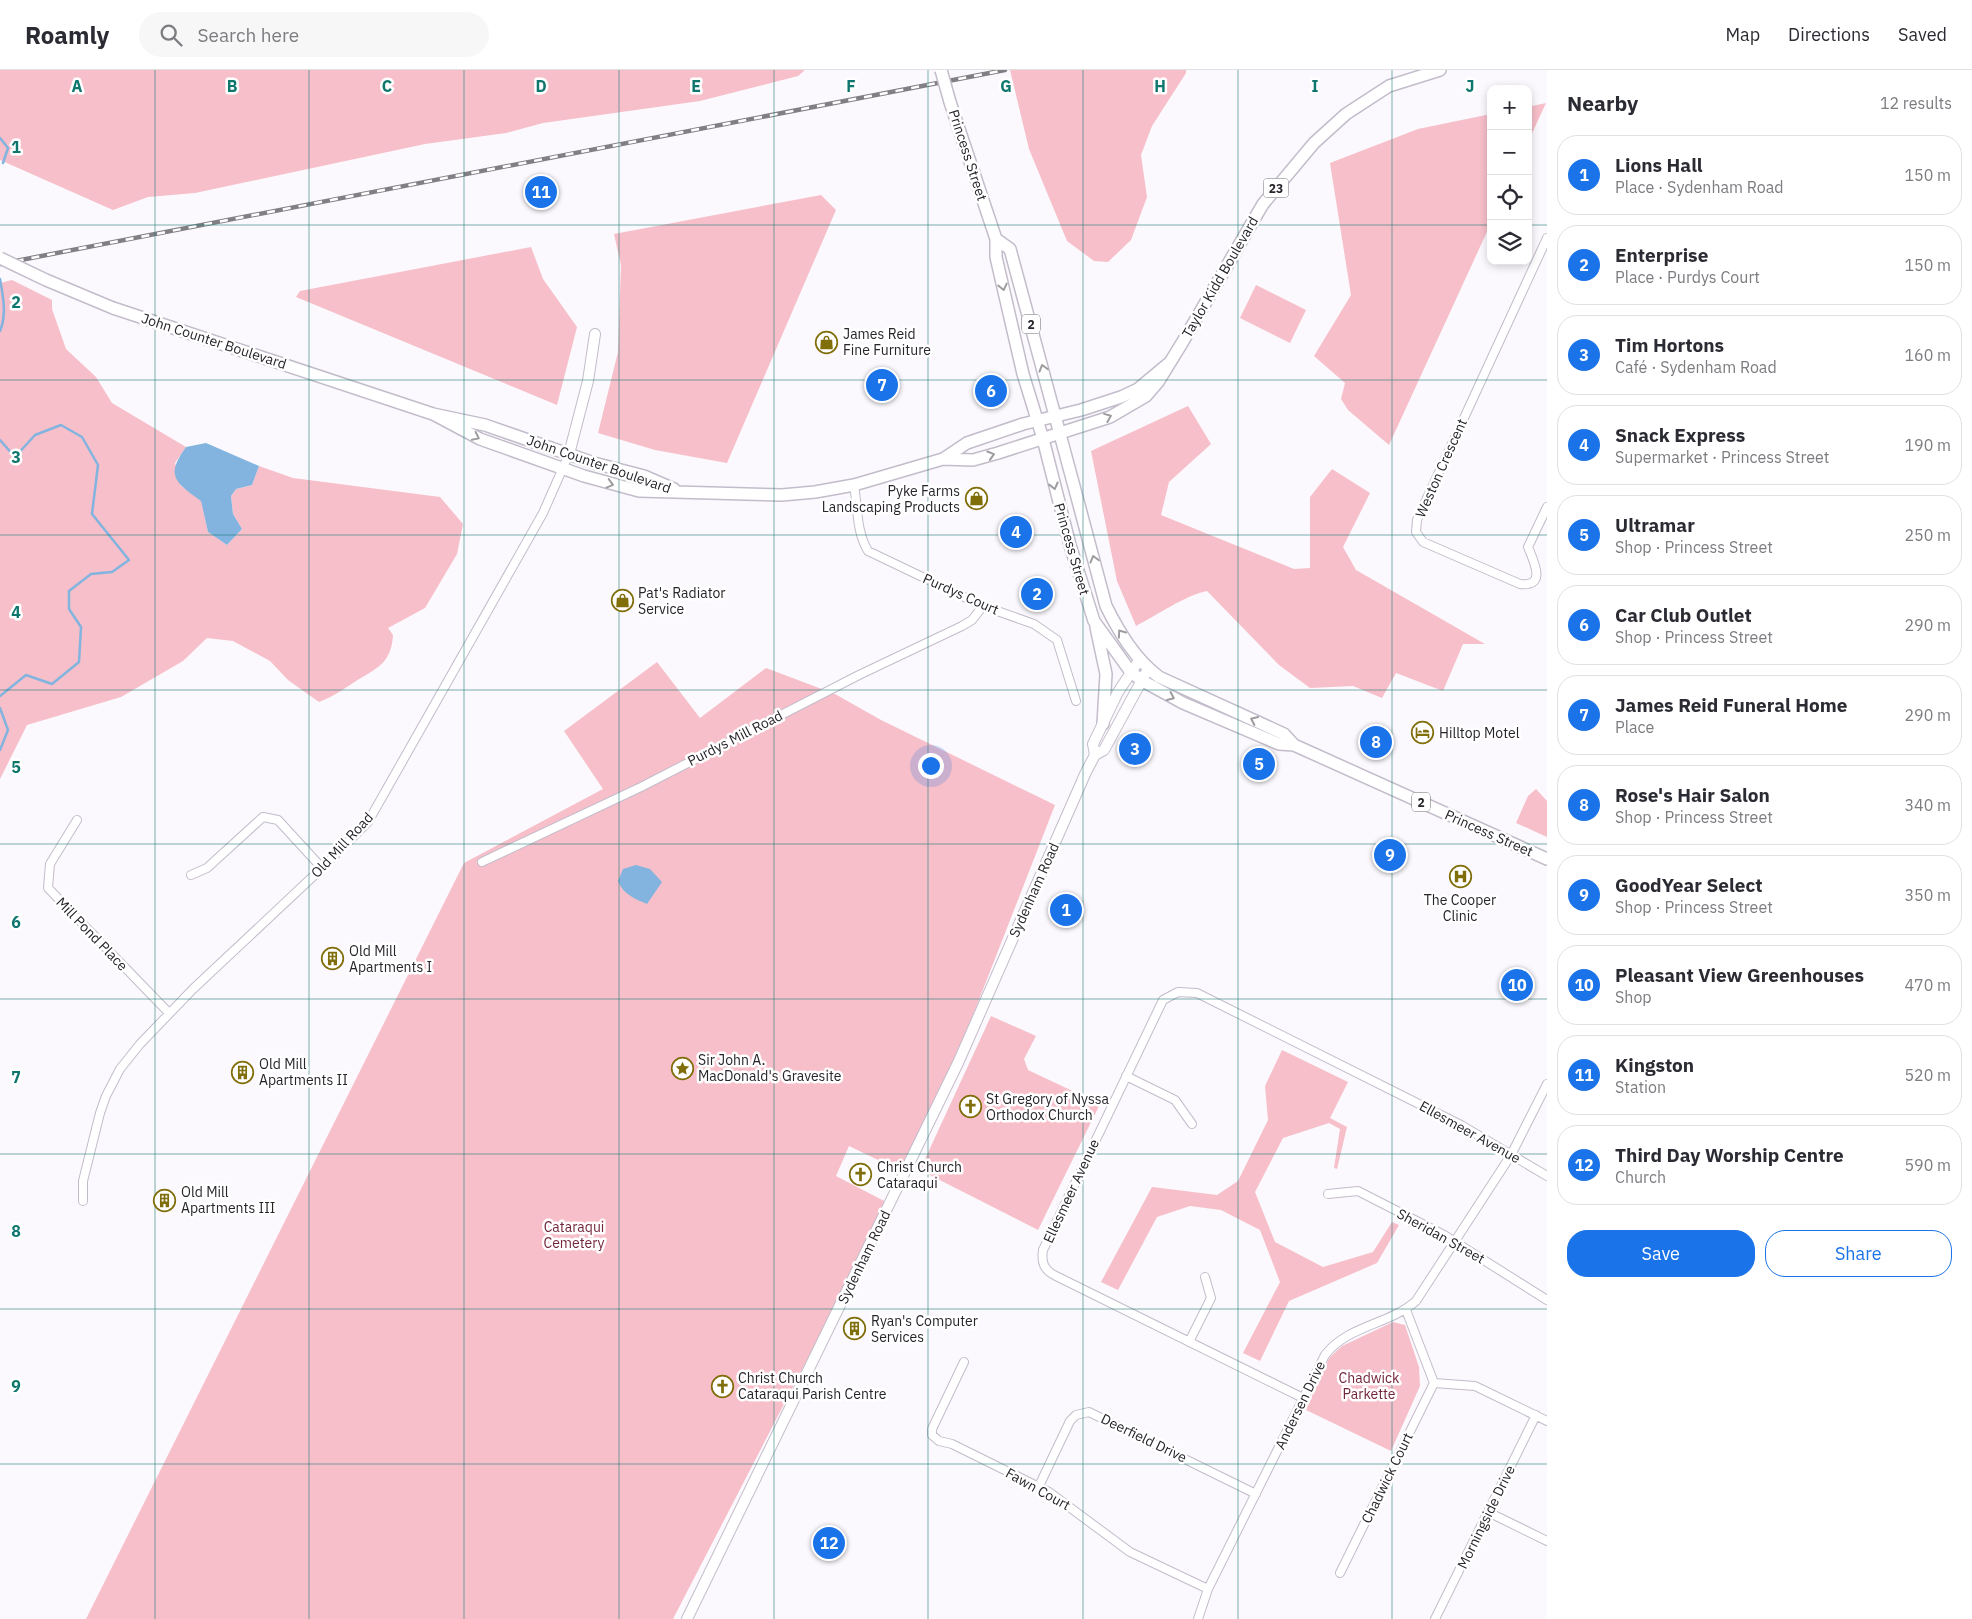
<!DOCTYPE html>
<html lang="en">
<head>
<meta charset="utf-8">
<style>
  :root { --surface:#fff; --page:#f7f7f7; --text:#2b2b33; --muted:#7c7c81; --line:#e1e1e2; --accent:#1a73e8 }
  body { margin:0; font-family:"IBM Plex Sans",sans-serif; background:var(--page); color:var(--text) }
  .controls { position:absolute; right:15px; top:15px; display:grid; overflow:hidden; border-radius:10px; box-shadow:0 2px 8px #0003 }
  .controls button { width:45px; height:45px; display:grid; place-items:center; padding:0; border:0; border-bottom:1px solid var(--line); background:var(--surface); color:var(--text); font:25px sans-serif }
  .you { position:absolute; left:930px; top:695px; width:18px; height:18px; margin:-12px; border:4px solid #fff; border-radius:50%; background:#1a73e8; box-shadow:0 0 0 8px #1a73e833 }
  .badge { display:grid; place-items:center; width:32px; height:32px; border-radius:50%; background:var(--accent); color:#fff; font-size:16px; font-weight:700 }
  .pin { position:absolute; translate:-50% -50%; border:2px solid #fff; box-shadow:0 1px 5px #0006 }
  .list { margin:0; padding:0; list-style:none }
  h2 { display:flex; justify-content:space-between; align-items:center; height:65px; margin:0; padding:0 20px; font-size:21px }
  h2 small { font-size:16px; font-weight:400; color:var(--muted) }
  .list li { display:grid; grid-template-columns:32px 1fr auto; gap:15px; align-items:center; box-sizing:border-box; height:80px; margin:0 10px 10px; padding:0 10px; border:1px solid var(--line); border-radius:20px }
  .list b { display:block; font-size:19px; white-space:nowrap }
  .list p { margin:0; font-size:16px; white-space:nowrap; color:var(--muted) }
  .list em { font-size:16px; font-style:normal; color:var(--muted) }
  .actions { display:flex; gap:10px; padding:15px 20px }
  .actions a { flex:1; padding:11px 0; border:1px solid var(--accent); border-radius:20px; text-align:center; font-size:18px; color:var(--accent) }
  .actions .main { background:var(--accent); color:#fff }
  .icon { flex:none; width:28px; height:28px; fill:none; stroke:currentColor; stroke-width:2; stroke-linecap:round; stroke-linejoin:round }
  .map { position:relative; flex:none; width:1547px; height:1549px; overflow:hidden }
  header { display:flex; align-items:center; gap:30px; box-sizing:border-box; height:70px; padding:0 25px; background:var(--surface); border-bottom:1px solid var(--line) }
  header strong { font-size:24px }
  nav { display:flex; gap:28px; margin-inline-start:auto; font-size:18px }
  .search { width:350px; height:45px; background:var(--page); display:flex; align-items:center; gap:12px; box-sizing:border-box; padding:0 18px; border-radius:28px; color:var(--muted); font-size:19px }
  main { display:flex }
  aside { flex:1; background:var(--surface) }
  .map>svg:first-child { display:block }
  .green { fill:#f7bfc9 }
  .water { fill:#82b4df }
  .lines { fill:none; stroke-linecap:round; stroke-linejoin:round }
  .stream { stroke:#82b4df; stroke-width:2.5 }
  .street-casing { stroke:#c3bccb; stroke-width:10 }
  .secondary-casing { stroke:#c3bccb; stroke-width:12 }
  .primary-casing { stroke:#c3bccb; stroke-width:14 }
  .street { stroke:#fff; stroke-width:8 }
  .secondary { stroke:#fff; stroke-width:10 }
  .primary { stroke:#fff; stroke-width:11 }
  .rail-casing { stroke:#827f84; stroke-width:4.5 }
  .rail { stroke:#fff; stroke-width:2.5; stroke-dasharray:8; stroke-linecap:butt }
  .primary-bridge-casing { stroke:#c3bccb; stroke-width:14; stroke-linecap:butt }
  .primary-bridge { stroke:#fff; stroke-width:11 }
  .oneway { stroke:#9e9c9f }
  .grid { fill:none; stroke:#0f766e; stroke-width:1; stroke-opacity:0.55 }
  .labels { text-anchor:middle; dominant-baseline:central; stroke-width:5; stroke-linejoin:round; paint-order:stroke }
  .shield { fill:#fff; stroke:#68666a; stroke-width:1 }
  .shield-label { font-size:12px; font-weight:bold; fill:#27242a }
  .street-label { font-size:14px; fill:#27242a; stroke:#fff }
  .poi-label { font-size:14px; fill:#27242a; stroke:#fff; text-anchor:start }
  .park-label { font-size:14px; fill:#73253b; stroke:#fff }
  .grid-label { font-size:16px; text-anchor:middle; font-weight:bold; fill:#0f766e; stroke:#fff; stroke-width:5; stroke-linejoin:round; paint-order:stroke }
</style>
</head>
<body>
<header>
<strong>Roamly</strong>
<div class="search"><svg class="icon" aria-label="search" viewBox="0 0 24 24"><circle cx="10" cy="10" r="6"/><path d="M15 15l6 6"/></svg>Search here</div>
<nav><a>Map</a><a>Directions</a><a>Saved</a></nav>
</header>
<main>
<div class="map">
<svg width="1547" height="1549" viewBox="0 0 1547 1549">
  <rect width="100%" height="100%" fill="#fbf9fd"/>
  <!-- green -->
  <path class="green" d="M0 0H805L798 6 700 31 543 53 506 63 425 74 195 123 148 127 113 140 0 90Z
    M1010 0H1186V3L1152 56 1141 85 1147 127 1131 170 1108 192 1094 191 1067 171 1029 79Z
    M1546 33 1528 72V37Z
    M1491 44V153L1389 375 1348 340 1341 329 1345 313 1314 286 1351 225 1330 93 1418 59Z
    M821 125 836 140 727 393 655 380 598 363 618 282 621 195 614 164Z
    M531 177 543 209 577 257 557 335 296 227 300 221Z
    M12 210 52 230V239L66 279 96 307 112 333 186 377 175 393 181 416 201 430 208 462 227 475 242 459 233 444 231 426 236 419 252 415 259 396 293 408 440 427 463 454 457 484 425 538 388 558 393 565C391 597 373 599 350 615 339 622 332 627 319 632L288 610 270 591 233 571 207 568 183 591 121 627 27 655 0 709V213Z
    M1256 215 1306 240 1290 273 1240 248Z
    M1188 336 1211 374 1169 412 1161 445 1294 499 1310 498V427L1332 399 1370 423 1343 477 1356 500 1485 574H1463L1443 621 1396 603 1382 628 1353 616 1310 618 1279 595 1207 521C1186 525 1157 545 1136 556L1117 511 1091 381Z
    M657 592 700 648 766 598 835 624 881 650 1055 735 957 986 903 1102 849 1076 836 1106 888 1133 673 1549H86L464 793 603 719 564 661Z
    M1536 719 1547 731V767L1516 753 1528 726Z
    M991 946 1036 966 1024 989 1028 1000 1100 1034 1038 1160 920 1100Z
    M1282 980 1348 1012 1330 1048 1347 1057 1337 1099 1334 1098 1340 1059 1329 1053 1283 1068 1255 1122 1275 1172 1323 1197 1373 1182 1392 1152 1399 1155 1377 1193 1289 1231 1260 1291 1243 1283 1280 1212 1260 1160 1221 1140 1190 1136 1157 1147 1118 1220 1101 1212 1152 1117 1217 1125 1238 1111 1268 1050 1265 1016Z
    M1393 1252 1405 1255 1419 1297 1420 1316 1391 1381 1304 1339 1330 1287 1342 1276Z"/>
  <!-- water -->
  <path class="water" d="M206 373 259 396 252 415 236 419 231 426 233 444 242 459 227 475 208 462 201 431C175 412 165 406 186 377Z
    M636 795 650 799 662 812 647 834C635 829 623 824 618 811L623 799Z"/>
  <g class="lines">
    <!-- stream -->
    <path class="stream" d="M0 68 8 78 3 93
      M0 209C3 226 7 245 0 261
      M0 370 15 387 35 365 61 355 82 367 98 395 92 444 129 490 112 502 91 504 69 521V539L81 557 79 592 52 614 26 605 0 626
      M0 638 8 660 0 680"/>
    <defs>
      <path id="street" d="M1547 168 1417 450 1416 462 1423 472 1520 514C1547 517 1534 492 1528 477L1547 437
        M854 415C858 438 856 461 868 481L983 536 1034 554 1057 570 1076 631
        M77 750 50 794 48 818 169 943
        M482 792 641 717 859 605 962 556 972 550 983 536
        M191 805 207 798 263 747 278 750 322 798
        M1126 1006 1175 1030 1192 1054
        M1328 1124 1358 1121 1444 1165 1547 1230
        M83 1131V1111L100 1043 106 1026 120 999 140 974 193 919 322 798 368 752 543 443 569 384
        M1406 1240 1434 1313
        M1189 1272 1211 1228 1205 1207
        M964 1292 932 1359V1365L939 1371 952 1374 1049 1422 1130 1482 1208 1519
        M1434 1313 1475 1316 1547 1351
        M1303 1328 1056 1206C1044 1200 1041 1193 1043 1180L1163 930 1178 922 1197 923 1461 1055 1547 1106
        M1039 1416 1070 1351 1076 1345 1089 1342 1256 1424
        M1488 1442 1547 1471
        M1340 1503 1434 1313
        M1198 1549 1208 1519 1325 1285C1348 1255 1389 1255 1416 1231L1511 1085 1547 1014
        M1435 1549 1536 1345"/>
      <path id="secondary" d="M569 384 588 311 595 264
        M1095 685 1093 674 1118 622 1140 589
        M687 1549 958 993 1086 702 1095 685 1104 680 1148 599"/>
      <path id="primary" d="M950 32 996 169V187L1023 304 1043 369 1070 475 1094 551 1130 601 1141 610 1183 633 1279 674 1294 675 1547 789
        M996 169 1010 179C1043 298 1074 417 1106 536 1119 562 1135 589 1159 607L1284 664 1294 675
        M113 238 433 344 485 355 594 393 644 406 674 419
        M433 344 480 369 584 406 639 421 782 425 815 422 854 415 943 389 967 373 1023 354 1081 340 1121 327 1138 319 1168 294
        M943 389 973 390 998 383 1110 347 1146 326 1158 312 1182 273 1263 134 1314 73 1346 44 1389 16 1440 0
        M1096 557 1106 604 1103 654"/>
    </defs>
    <!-- street casing -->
    <use href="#street" class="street-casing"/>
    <!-- secondary casing -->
    <use href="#secondary" class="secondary-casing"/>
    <!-- primary casing -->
    <use href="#primary" class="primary-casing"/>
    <!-- street -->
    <use href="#street" class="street"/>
    <!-- secondary -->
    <use href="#secondary" class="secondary"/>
    <!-- primary -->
    <use href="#primary" class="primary"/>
    <defs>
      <path id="rail" d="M0 194 1005 0"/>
    </defs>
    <!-- rail casing -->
    <use href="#rail" class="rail-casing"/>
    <!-- rail -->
    <use href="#rail" class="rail"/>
    <defs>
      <path id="primary-bridge" d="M941 0 950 32
        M0 188 46 210 113 238"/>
    </defs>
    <!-- primary-bridge casing -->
    <use href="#primary-bridge" class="primary-bridge-casing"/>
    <!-- primary-bridge -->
    <use href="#primary-bridge" class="primary-bridge"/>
  </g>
  <!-- one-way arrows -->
  <defs><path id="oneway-chevron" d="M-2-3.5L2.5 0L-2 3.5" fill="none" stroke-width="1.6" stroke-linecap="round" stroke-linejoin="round" transform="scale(1.25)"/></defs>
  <g class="oneway">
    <use href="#oneway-chevron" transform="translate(1003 217) rotate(77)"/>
    <use href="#oneway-chevron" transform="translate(1043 298) rotate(-106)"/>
    <use href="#oneway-chevron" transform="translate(1108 347) rotate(-22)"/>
    <use href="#oneway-chevron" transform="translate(476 367) rotate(26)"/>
    <use href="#oneway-chevron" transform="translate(991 385) rotate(-17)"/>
    <use href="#oneway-chevron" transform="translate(610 414) rotate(15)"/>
    <use href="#oneway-chevron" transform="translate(1054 416) rotate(76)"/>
    <use href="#oneway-chevron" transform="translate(1094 489) rotate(-105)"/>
    <use href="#oneway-chevron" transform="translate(1121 563) rotate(-126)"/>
    <use href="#oneway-chevron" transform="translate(1171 627) rotate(25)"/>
    <use href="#oneway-chevron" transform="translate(1254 650) rotate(-155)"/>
  </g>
  <!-- grid -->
  <path class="grid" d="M155 0V1549M309 0V1549M464 0V1549M619 0V1549M774 0V1549M928 0V1549M1083 0V1549M1238 0V1549M1392 0V1549M0 155H1491M1528 155H1547M0 310H1547M0 465H1547M0 620H1547M0 774H1547M0 929H1547M0 1084H1547M0 1239H1547M0 1394H1547"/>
  <!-- icons -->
  <defs>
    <symbol id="shop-ring" viewBox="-11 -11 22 22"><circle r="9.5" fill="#fff" stroke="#806e0b" stroke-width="1.5"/><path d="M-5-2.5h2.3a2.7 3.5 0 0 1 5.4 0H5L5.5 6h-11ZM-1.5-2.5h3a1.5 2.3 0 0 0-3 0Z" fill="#806e0b"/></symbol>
    <symbol id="hotel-ring" viewBox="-11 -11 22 22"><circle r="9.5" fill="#fff" stroke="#806e0b" stroke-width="1.5"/><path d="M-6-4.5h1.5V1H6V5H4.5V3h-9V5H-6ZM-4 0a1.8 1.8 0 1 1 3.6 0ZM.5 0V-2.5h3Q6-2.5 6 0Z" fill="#806e0b"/></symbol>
    <symbol id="hospital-ring" viewBox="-11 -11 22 22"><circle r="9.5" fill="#fff" stroke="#806e0b" stroke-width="1.5"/><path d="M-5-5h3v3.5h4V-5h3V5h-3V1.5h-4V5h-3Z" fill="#806e0b"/></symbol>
    <symbol id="building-ring" viewBox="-11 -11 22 22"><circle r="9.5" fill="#fff" stroke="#806e0b" stroke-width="1.5"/><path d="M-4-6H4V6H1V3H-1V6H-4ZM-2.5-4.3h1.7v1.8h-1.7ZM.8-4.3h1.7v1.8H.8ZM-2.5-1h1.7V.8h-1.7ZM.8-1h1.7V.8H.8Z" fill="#806e0b"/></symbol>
    <symbol id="sight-ring" viewBox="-11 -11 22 22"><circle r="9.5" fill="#fff" stroke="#806e0b" stroke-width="1.5"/><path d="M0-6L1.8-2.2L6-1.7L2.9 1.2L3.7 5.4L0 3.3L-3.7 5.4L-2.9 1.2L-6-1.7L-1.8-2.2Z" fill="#806e0b"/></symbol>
    <symbol id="church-ring" viewBox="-11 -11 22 22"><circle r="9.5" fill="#fff" stroke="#806e0b" stroke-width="1.5"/><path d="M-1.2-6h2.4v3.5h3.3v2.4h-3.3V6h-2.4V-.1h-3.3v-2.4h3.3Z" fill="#806e0b"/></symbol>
  </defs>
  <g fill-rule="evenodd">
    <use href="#shop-ring" x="814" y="260" width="25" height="25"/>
    <use href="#shop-ring" x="964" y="416" width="25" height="25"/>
    <use href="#shop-ring" x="610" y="518" width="25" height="25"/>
    <use href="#hotel-ring" x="1410" y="650" width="25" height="25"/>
    <use href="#hospital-ring" x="1448" y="794" width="25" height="25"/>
    <use href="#building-ring" x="320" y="876" width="25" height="25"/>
    <use href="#sight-ring" x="670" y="986" width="25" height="25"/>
    <use href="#building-ring" x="230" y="990" width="25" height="25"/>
    <use href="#church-ring" x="958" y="1024" width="25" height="25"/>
    <use href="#church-ring" x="848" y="1092" width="25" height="25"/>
    <use href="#building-ring" x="152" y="1118" width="25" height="25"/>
    <use href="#building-ring" x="842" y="1246" width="25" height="25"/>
    <use href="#church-ring" x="710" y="1304" width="25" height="25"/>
  </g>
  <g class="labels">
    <!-- shield labels -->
    <g class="shield">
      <rect x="1263.5" y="108.5" width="25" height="19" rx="4"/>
      <rect x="1022" y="244.5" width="18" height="19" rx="4"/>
      <rect x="1412" y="722.5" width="18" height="19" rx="4"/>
    </g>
    <g class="shield-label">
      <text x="1276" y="118">23</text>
      <text x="1031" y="254">2</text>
      <text x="1421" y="732">2</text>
    </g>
    <!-- street labels -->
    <g class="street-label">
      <text transform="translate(968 85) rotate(72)">Princess Street</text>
      <text transform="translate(1220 207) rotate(-60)">Taylor Kidd Boulevard</text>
      <text transform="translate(214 271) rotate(18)">John Counter Boulevard</text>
      <text transform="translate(599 394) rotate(19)">John Counter Boulevard</text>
      <text transform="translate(1441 398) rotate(-66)">Weston Crescent</text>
      <text transform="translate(1072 479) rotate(74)">Princess Street</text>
      <text transform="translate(961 524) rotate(24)">Purdys Court</text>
      <text transform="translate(735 668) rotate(-27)">Purdys Mill Road</text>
      <text transform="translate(1489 763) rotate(24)">Princess Street</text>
      <text transform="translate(342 775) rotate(-47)">Old Mill Road</text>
      <text transform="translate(1034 820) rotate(-66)">Sydenham Road</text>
      <text transform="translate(92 864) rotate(46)">Mill Pond Place</text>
      <text transform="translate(1470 1062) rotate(29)">Ellesmeer Avenue</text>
      <text transform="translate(1071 1121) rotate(-65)">Ellesmeer Avenue</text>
      <text transform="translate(1441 1166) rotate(29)">Sheridan Street</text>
      <text transform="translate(864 1187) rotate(-64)">Sydenham Road</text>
      <text transform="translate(1300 1335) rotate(-64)">Andersen Drive</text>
      <text transform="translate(1144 1368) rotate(26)">Deerfield Drive</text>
      <text transform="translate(1387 1408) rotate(-64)">Chadwick Court</text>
      <text transform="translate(1038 1419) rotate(29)">Fawn Court</text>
      <text transform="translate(1486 1447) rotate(-64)">Morningside Drive</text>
    </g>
    <!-- poi labels -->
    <g class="poi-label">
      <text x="843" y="264">James Reid<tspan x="843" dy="16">Fine Furniture</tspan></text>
      <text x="960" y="421" text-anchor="end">Pyke Farms<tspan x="960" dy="16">Landscaping Products</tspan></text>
      <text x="638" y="523">Pat's Radiator<tspan x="638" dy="16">Service</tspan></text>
      <text x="1439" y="663">Hilltop Motel</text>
      <text x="1460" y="830" text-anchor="middle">The Cooper<tspan x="1460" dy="16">Clinic</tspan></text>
      <text x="349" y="881">Old Mill<tspan x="349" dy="16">Apartments I</tspan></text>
      <text x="698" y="990">Sir John A.<tspan x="698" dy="16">MacDonald's Gravesite</tspan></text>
      <text x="259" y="994">Old Mill<tspan x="259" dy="16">Apartments II</tspan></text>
      <text x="986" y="1029">St Gregory of Nyssa<tspan x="986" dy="16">Orthodox Church</tspan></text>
      <text x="877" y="1097">Christ Church<tspan x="877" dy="16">Cataraqui</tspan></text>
      <text x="181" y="1122">Old Mill<tspan x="181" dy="16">Apartments III</tspan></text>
      <text x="871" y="1251">Ryan's Computer<tspan x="871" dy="16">Services</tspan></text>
      <text x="738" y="1308">Christ Church<tspan x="738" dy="16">Cataraqui Parish Centre</tspan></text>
    </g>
    <!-- park labels -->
    <g class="park-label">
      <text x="574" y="1157">Cataraqui<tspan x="574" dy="16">Cemetery</tspan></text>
      <text x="1369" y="1308">Chadwick<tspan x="1369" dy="16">Parkette</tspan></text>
    </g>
  </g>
  <g class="grid-label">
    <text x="77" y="22">A</text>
    <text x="232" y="22">B</text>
    <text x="387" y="22">C</text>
    <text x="541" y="22">D</text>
    <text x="696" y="22">E</text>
    <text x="851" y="22">F</text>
    <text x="1006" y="22">G</text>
    <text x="1160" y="22">H</text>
    <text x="1315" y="22">I</text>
    <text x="1470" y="22">J</text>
    <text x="16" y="83">1</text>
    <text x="16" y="238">2</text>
    <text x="16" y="393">3</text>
    <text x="16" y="548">4</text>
    <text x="16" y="703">5</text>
    <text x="16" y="858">6</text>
    <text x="16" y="1013">7</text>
    <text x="16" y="1167">8</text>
    <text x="16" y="1322">9</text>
  </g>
</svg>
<div class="controls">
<button>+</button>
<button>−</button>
<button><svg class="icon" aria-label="locate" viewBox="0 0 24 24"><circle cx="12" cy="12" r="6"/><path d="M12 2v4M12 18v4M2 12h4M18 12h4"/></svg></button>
<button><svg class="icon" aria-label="layers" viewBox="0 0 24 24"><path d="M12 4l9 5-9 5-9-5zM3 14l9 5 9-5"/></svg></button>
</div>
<div class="you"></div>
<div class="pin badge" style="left:1066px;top:840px">1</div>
<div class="pin badge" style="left:1037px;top:524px">2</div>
<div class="pin badge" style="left:1135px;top:679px">3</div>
<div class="pin badge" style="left:1016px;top:462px">4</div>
<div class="pin badge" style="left:1259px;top:694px">5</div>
<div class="pin badge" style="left:991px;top:321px">6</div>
<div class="pin badge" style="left:882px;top:315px">7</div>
<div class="pin badge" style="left:1376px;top:672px">8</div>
<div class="pin badge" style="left:1390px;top:785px">9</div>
<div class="pin badge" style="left:1517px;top:915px">10</div>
<div class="pin badge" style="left:541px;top:122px">11</div>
<div class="pin badge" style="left:829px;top:1473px">12</div>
</div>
<aside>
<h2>Nearby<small>12 results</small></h2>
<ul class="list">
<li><span class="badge">1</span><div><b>Lions Hall</b><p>Place · Sydenham Road</p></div><em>150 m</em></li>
<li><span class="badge">2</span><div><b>Enterprise</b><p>Place · Purdys Court</p></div><em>150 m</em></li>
<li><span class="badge">3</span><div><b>Tim Hortons</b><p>Café · Sydenham Road</p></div><em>160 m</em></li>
<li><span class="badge">4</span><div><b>Snack Express</b><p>Supermarket · Princess Street</p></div><em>190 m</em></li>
<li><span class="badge">5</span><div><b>Ultramar</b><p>Shop · Princess Street</p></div><em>250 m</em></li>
<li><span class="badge">6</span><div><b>Car Club Outlet</b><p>Shop · Princess Street</p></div><em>290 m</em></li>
<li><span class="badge">7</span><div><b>James Reid Funeral Home</b><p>Place</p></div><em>290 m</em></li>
<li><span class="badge">8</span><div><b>Rose's Hair Salon</b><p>Shop · Princess Street</p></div><em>340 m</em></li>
<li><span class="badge">9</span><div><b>GoodYear Select</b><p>Shop · Princess Street</p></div><em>350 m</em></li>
<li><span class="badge">10</span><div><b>Pleasant View Greenhouses</b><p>Shop</p></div><em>470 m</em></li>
<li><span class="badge">11</span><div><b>Kingston</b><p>Station</p></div><em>520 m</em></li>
<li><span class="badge">12</span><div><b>Third Day Worship Centre</b><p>Church</p></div><em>590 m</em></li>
</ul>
<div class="actions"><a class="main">Save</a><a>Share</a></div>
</aside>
</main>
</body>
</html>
